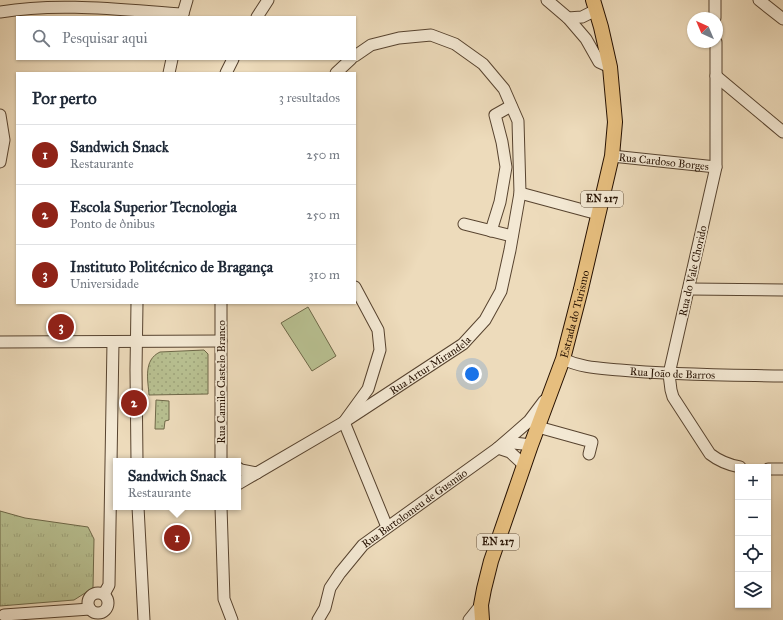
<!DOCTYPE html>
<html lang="pt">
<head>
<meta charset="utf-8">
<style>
  :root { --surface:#fff; --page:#f6f6f7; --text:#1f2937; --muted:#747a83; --line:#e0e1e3; --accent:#8f2418 }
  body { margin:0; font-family:"IM FELL Great Primer",serif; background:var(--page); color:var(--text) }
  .controls { position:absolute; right:12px; bottom:12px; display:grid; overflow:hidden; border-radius:0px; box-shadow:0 1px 3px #0004 }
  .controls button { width:36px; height:36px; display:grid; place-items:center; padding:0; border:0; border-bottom:1px solid var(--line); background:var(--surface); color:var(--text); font:20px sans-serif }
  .compass { position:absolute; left:687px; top:12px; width:36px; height:36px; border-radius:50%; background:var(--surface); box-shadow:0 1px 3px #0004; rotate:316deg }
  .you { position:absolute; left:472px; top:374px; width:14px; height:14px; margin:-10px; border:3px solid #fff; border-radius:50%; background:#1a73e8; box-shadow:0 0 0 6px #1a73e833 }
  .badge { display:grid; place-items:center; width:26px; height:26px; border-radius:50%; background:var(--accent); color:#fff; font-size:13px; font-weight:700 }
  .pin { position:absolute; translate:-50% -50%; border:2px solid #fff; box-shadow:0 1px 4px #0006 }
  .popup { position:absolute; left:113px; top:458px; width:128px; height:52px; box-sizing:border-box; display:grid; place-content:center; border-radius:0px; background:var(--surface); filter:drop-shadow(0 1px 3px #0005); font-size:13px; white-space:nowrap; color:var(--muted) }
  .popup b { font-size:15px; color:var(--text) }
  .popup::after { content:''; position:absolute; left:50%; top:100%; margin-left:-8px; border:8px solid transparent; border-top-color:var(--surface) }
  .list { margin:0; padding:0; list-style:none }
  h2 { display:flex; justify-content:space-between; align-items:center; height:52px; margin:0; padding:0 16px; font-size:17px }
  h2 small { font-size:13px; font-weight:400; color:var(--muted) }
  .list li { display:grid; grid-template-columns:26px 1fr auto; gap:12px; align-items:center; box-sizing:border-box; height:60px; padding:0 16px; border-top:1px solid var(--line) }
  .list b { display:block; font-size:15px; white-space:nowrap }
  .list p { margin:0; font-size:13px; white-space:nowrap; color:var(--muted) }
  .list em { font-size:13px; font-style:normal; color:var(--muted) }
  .icon { flex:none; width:22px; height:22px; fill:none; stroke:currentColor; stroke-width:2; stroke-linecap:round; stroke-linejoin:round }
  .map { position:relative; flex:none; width:783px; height:620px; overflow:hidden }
  .search { position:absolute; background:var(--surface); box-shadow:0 1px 3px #0004; left:16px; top:16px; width:340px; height:44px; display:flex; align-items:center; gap:10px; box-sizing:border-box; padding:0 14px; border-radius:0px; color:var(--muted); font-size:15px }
  .panel { position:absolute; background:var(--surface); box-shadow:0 1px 3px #0004; left:16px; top:72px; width:340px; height:232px; border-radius:0px }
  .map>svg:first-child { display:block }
  .grass { fill:url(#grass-tufts); stroke:#6e6848 }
  .garden { fill:url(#garden-dots); stroke:#6e6848 }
  .pitch { fill:#b8c091; stroke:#6e6848 }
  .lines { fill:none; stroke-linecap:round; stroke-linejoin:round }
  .minor-casing { stroke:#57432f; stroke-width:13 }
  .major-casing { stroke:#251000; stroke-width:16 }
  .minor { stroke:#f3e8d3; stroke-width:11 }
  .major { stroke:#e6be7e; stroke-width:14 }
  .labels { text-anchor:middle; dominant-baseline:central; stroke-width:3.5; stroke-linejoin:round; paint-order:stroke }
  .shield { fill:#f3e8d3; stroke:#63513f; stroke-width:1 }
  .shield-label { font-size:10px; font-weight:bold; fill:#251000 }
  .street-label { font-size:11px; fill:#251000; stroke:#f3e8d3 }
</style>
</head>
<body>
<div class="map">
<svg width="783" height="620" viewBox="0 0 783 620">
  <defs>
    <pattern id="grass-tufts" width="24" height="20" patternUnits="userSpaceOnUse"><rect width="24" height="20" fill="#b8c091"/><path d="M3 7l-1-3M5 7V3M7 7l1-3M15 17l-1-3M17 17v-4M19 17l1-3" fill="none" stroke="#9ea47b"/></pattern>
    <pattern id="garden-dots" width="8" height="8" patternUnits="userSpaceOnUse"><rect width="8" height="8" fill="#b8c091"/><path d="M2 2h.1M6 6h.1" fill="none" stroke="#9ea47b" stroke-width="1.8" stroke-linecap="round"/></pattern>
  </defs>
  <rect width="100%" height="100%" fill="#eddbbb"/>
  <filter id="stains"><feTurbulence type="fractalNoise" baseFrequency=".005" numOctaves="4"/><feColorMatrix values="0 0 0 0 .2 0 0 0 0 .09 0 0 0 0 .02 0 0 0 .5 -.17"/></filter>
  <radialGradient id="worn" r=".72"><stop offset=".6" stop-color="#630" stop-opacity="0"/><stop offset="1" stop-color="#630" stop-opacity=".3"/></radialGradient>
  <!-- grass -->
  <path class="grass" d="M0 511 25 518 88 527 94 539 93 588 74 600 0 606Z"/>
  <!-- garden -->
  <path class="garden" d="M204 350 208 354V394L149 395C148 380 143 360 160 352Z
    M156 400 169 401V420L165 421 164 429H155Z"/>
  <!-- pitch -->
  <path class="pitch" d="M308 307 336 356 312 371 281 323Z"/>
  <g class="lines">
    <defs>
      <g id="minor">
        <path d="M547 0 568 18 586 39 599 62 610 67"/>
        <path d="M715 0V18"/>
        <path d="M759 0 783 19"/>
        <path d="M0 12C59 2 123 10 183 14"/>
        <path d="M182 17 187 0"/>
        <path d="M257 17 268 0"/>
        <path d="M568 18 582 17 596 10"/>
        <path d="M716 42V167L669 374 671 390 673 397 710 454C719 461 729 465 740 467"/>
        <path d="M169 73 172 59"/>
        <path d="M226 73 233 59"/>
        <path d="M336 73 351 59"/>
        <path d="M716 76 783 132"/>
        <path d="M0 115 4 140 0 162"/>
        <path id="s1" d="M612 156 716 167"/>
        <path d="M520 193 598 214"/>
        <path d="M464 224 512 236"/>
        <path d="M491 231 500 202 506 167 502 142 495 115 511 106"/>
        <path d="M355 287 378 330 380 350 368 389 344 422 387 527"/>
        <path d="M689 289 783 290"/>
        <path d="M221 303V461"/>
        <path d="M0 342 221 341"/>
        <path id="s2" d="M563 359C582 368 599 368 620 370 674 375 729 375 783 376"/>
        <path d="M538 427 592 442 589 454"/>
        <path d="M137 461 136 370 137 303"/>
        <path d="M524 465 510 452 498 448 529 421 544 401"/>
        <path d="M238 468 241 470 257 473"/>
        <path d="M768 469H783"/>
        <path id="s3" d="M238 484 344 422 463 344 485 320 501 291 510 250 520 193 518 121 504 89 483 64 455 44 431 35 399 38 371 45 355 56"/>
        <path d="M138 507 144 620"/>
        <path d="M221 507 224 599 232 620"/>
        <circle cx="98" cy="603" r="10"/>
        <path d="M104 594 109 585 113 342"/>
        <path d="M4 615 90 609"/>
        <path id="s4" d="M318 620 325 608 330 588 340 573 363 545 498 448 514 443 531 445"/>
        <path d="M469 620 481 605"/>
      </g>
      <g id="major">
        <path id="s5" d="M482 620 481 605 484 589 491 561 531 445 563 359 581 289 612 156 615 122 610 67 601 27 593 0"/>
      </g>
    </defs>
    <!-- minor casing -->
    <use href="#minor" class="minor-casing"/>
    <!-- major casing -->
    <use href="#major" class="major-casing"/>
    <!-- minor -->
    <use href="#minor" class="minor"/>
    <!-- major -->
    <use href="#major" class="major"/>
  </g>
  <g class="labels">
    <!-- shield labels -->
    <g class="shield">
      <rect x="581" y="191" width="42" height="16" rx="3"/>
      <rect x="477" y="534" width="42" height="16" rx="3"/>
    </g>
    <g class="shield-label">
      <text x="602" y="199">EN 217</text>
      <text x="498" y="542">EN 217</text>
    </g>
    <!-- street labels -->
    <g class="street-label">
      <text stroke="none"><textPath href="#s1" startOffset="52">Rua Cardoso Borges</textPath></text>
      <text transform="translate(693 271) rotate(-77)">Rua do Vale Chorido</text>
      <text stroke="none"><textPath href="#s5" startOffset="321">Estrada do Turismo</textPath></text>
      <text stroke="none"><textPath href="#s3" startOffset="226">Rua Artur Mirandela</textPath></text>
      <text stroke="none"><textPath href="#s2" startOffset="111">Rua João de Barros</textPath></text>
      <text transform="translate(221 382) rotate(-90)">Rua Camilo Castelo Branco</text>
      <text stroke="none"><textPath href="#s4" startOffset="152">Rua Bartolomeu de Gusmão</textPath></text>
    </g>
  </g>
  <rect width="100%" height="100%" filter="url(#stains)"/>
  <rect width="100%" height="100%" fill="url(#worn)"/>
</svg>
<div class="controls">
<button>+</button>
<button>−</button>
<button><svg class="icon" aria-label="locate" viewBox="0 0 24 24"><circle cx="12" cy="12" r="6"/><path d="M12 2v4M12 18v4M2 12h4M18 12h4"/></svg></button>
<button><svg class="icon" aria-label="layers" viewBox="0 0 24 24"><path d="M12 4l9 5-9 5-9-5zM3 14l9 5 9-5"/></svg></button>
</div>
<svg class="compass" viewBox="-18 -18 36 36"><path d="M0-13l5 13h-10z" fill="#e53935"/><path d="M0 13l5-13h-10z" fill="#747a83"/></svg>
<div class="you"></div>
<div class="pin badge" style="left:177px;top:538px">1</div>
<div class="popup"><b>Sandwich Snack</b>Restaurante</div>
<div class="pin badge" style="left:134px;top:403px">2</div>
<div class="pin badge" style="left:61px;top:327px">3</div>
<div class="search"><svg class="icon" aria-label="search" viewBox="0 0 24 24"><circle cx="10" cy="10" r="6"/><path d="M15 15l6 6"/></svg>Pesquisar aqui</div>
<section class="panel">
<h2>Por perto<small>3 resultados</small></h2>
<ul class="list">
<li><span class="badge">1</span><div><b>Sandwich Snack</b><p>Restaurante</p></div><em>250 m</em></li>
<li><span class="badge">2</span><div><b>Escola Superior Tecnologia</b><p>Ponto de ônibus</p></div><em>250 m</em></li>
<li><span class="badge">3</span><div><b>Instituto Politécnico de Bragança</b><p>Universidade</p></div><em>310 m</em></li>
</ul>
</section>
</div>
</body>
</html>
